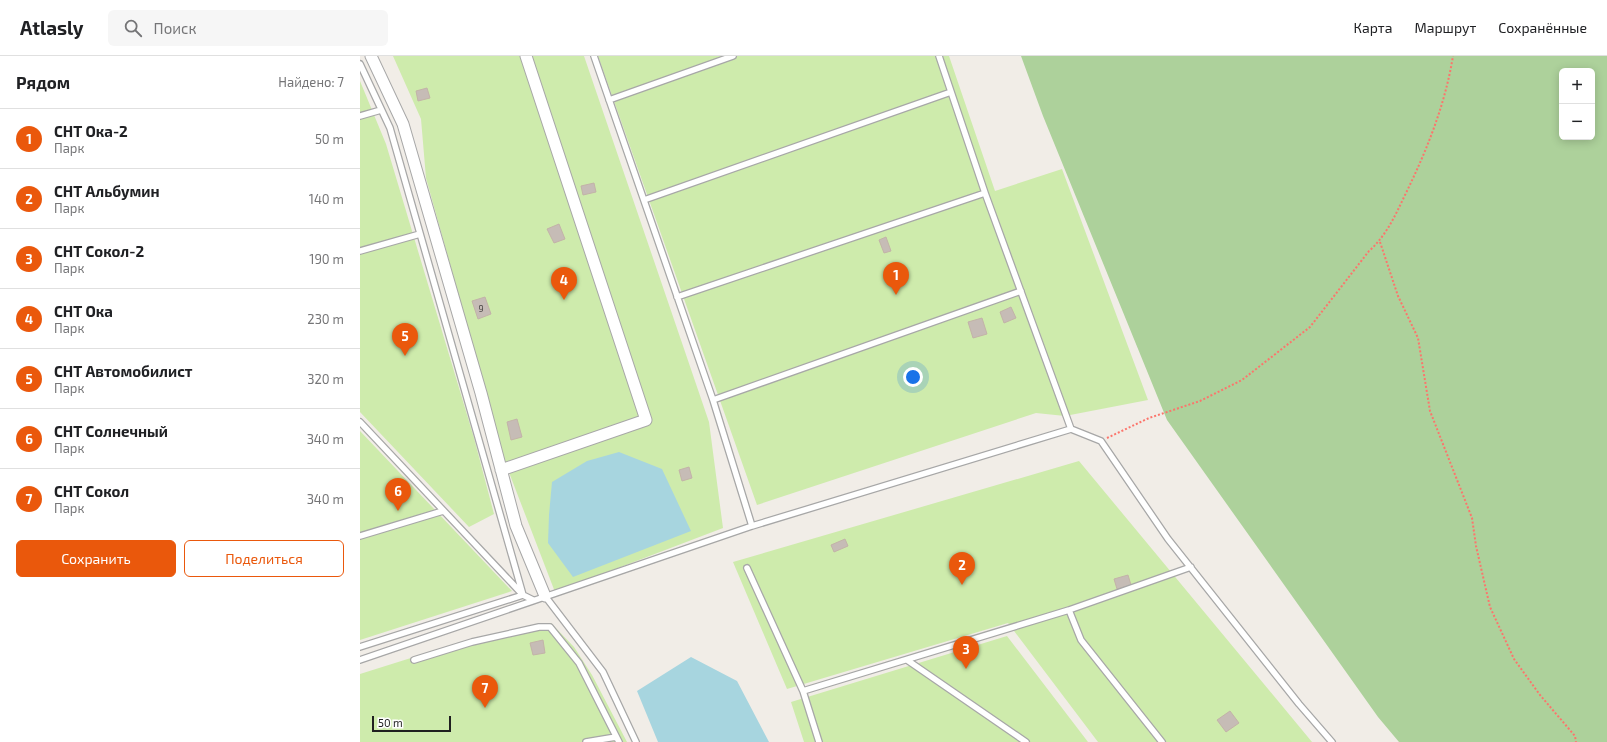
<!DOCTYPE html>
<html lang="ru">
<head>
<meta charset="utf-8">
<style>
  :root { --surface:#fff; --page:#f6f6f6; --text:#202124; --muted:#757577; --line:#e0e0e0; --accent:#ea580c }
  body { margin:0; font-family:"Exo 2",sans-serif; background:var(--page); color:var(--text) }
  .controls { position:absolute; right:12px; top:12px; display:grid; overflow:hidden; border-radius:6px; box-shadow:0 2px 10px #0003 }
  .controls button { width:36px; height:36px; display:grid; place-items:center; padding:0; border:0; border-bottom:1px solid var(--line); background:var(--surface); color:var(--text); font:20px sans-serif }
  .scale { position:absolute; left:12px; bottom:10px; width:79px; box-sizing:border-box; padding-left:4px; border:2px solid #202020; border-top:0; font-size:11px; line-height:14px; white-space:nowrap; color:#202020; -webkit-text-stroke:3px #fff; paint-order:stroke }
  .you { position:absolute; left:553px; top:321px; width:14px; height:14px; margin:-10px; border:3px solid #fff; border-radius:50%; background:#1a73e8; box-shadow:0 0 0 6px #1a73e833 }
  .badge { display:grid; place-items:center; width:26px; height:26px; border-radius:50%; background:var(--accent); color:#fff; font-size:13px; font-weight:700 }
  .pin { position:absolute; translate:-50% -33px; filter:drop-shadow(0 1px 2px #0008) }
  .pin::after { content:''; position:absolute; top:21px; width:14px; height:12px; background:inherit; clip-path:polygon(0 0,100% 0,50% 100%) }
  .list { margin:0; padding:0; list-style:none }
  h2 { display:flex; justify-content:space-between; align-items:center; height:52px; margin:0; padding:0 16px; font-size:17px }
  h2 small { font-size:13px; font-weight:400; color:var(--muted) }
  .list li { display:grid; grid-template-columns:26px 1fr auto; gap:12px; align-items:center; box-sizing:border-box; height:60px; padding:0 16px; border-top:1px solid var(--line) }
  .list b { display:block; font-size:15px; white-space:nowrap }
  .list p { margin:0; font-size:13px; white-space:nowrap; color:var(--muted) }
  .list em { font-size:13px; font-style:normal; color:var(--muted) }
  .actions { display:flex; gap:8px; padding:12px 16px }
  .actions a { flex:1; padding:9px 0; border:1px solid var(--accent); border-radius:6px; text-align:center; font-size:14px; color:var(--accent) }
  .actions .main { background:var(--accent); color:#fff }
  .icon { flex:none; width:22px; height:22px; fill:none; stroke:currentColor; stroke-width:2; stroke-linecap:round; stroke-linejoin:round }
  .map { position:relative; flex:none; width:1247px; height:686px; overflow:hidden }
  header { display:flex; align-items:center; gap:24px; box-sizing:border-box; height:56px; padding:0 20px; background:var(--surface); border-bottom:1px solid var(--line) }
  header strong { font-size:19px }
  nav { display:flex; gap:22px; margin-inline-start:auto; font-size:14px }
  .search { width:280px; height:36px; background:var(--page); display:flex; align-items:center; gap:10px; box-sizing:border-box; padding:0 14px; border-radius:6px; color:var(--muted); font-size:15px }
  main { display:flex }
  aside { flex:1; background:var(--surface) }
  .map>svg:first-child { display:block }
  .grass { fill:#ceebac }
  .forest { fill:#add19b; fill-rule:evenodd }
  .water { fill:#a7d5df }
  .building { fill:#c6bcb6; stroke:#c3b3a8 }
  .lines { fill:none; stroke-linecap:round; stroke-linejoin:round }
  .service-casing { stroke:#a7a7a7; stroke-width:8 }
  .minor-casing { stroke:#a7a7a7; stroke-width:13 }
  .path { stroke:#fc756c; stroke-width:2; stroke-dasharray:2 2; stroke-linecap:butt }
  .service { stroke:#fff; stroke-width:5.5 }
  .minor { stroke:#fff; stroke-width:11 }
  .labels { text-anchor:middle; dominant-baseline:central; stroke-width:3.5; stroke-linejoin:round; paint-order:stroke }
  .number-label { font-size:9px; fill:#4a4746 }
</style>
</head>
<body>
<header>
<strong>Atlasly</strong>
<div class="search"><svg class="icon" aria-label="search" viewBox="0 0 24 24"><circle cx="10" cy="10" r="6"/><path d="M15 15l6 6"/></svg>Поиск</div>
<nav><a>Карта</a><a>Маршрут</a><a>Сохранённые</a></nav>
</header>
<main>
<aside>
<h2>Рядом<small>Найдено: 7</small></h2>
<ul class="list">
<li><span class="badge">1</span><div><b>СНТ Ока-2</b><p>Парк</p></div><em>50 m</em></li>
<li><span class="badge">2</span><div><b>СНТ Альбумин</b><p>Парк</p></div><em>140 m</em></li>
<li><span class="badge">3</span><div><b>СНТ Сокол-2</b><p>Парк</p></div><em>190 m</em></li>
<li><span class="badge">4</span><div><b>СНТ Ока</b><p>Парк</p></div><em>230 m</em></li>
<li><span class="badge">5</span><div><b>СНТ Автомобилист</b><p>Парк</p></div><em>320 m</em></li>
<li><span class="badge">6</span><div><b>СНТ Солнечный</b><p>Парк</p></div><em>340 m</em></li>
<li><span class="badge">7</span><div><b>СНТ Сокол</b><p>Парк</p></div><em>340 m</em></li>
</ul>
<div class="actions"><a class="main">Сохранить</a><a>Поделиться</a></div>
</aside>
<div class="map">
<svg width="1247" height="686" viewBox="0 0 1247 686">
  <rect width="100%" height="100%" fill="#f1ede7"/>
  <!-- grass -->
  <path class="grass" d="M33 0H224L349 366 363 472 195 536 145 406 66 122 61 63Z
    M238 0H589L635 135 702 113 788 344 705 360 676 357 397 449Z
    M0 25 26 88 114 382 134 458 109 471 0 356Z
    M0 375 152 535 0 584Z
    M719 405 952 686H738L648 567 427 633 373 506Z
    M191 567 214 591 232 619 267 686H0V618L108 584Z
    M647 580 728 686H444L431 646Z"/>
  <!-- forest -->
  <path class="forest" d="M661 0H1247V686H1039L1018 661 807 364 683 60ZM1202 15H1232V81H1202Z"/>
  <!-- water -->
  <path class="water" d="M259 396 302 413 331 475 213 521 188 487 189 459 192 426 227 405Z
    M331 601 377 625 409 686H298L277 635Z"/>
  <!-- building -->
  <path class="building" d="M67 32 70 42 58 45 56 35Z
    M234 127 236 136 223 139 221 130Z
    M199 168 205 183 194 187 187 173Z
    M526 181 531 195 524 197 519 184Z
    M125 241 131 258 118 263 112 245Z
    M651 251 656 262 644 267 640 256Z
    M622 262 627 278 613 282 608 266Z
    M157 363 162 381 151 384 147 366Z
    M329 411 332 422 322 425 319 414Z
    M485 483 488 490 474 496 471 489Z
    M768 519 771 529 757 533 754 523Z
    M183 584 185 597 173 599 170 587Z
    M870 655 879 667 866 676 857 664Z"/>
  <g class="lines">
    <defs>
      <path id="service" d="M234 0 353 344 392 470
        M579 0 625 137 711 373
        M0 8 30 72 163 539 0 591
        M249 44 373 0
        M0 60 21 54
        M284 144 591 36
        M0 195 60 178
        M317 241 625 137
        M353 344 661 235
        M0 366 163 539 173 544
        M0 480 83 455
        M387 512 443 635 459 686
        M185 540 243 616 276 686
        M709 554 721 584 802 686
        M0 604 392 470 711 373 741 385 808 483 939 648 972 686
        M54 604 112 586 179 571H190L219 607 259 686
        M547 604 666 686
        M443 635 709 554 831 511
        M226 686 256 681"/>
      <path id="minor" d="M11 0 43 68 121 337 156 470 185 540
        M141 414 286 364 166 0"/>
    </defs>
    <!-- service casing -->
    <use href="#service" class="service-casing"/>
    <!-- minor casing -->
    <use href="#minor" class="minor-casing"/>
    <!-- path -->
    <path class="path" d="M1020 186 1038 240 1058 282 1070 355 1112 462 1116 490 1130 551 1154 603 1180 639 1215 680 1216 686
      M747 382 789 362 840 345 882 324 950 271 1009 195C1026 180 1035 160 1045 139 1067 94 1085 49 1093 0"/>
    <!-- service -->
    <use href="#service" class="service"/>
    <!-- minor -->
    <use href="#minor" class="minor"/>
  </g>
  <g class="labels">
    <!-- number labels -->
    <g class="number-label">
      <text x="121" y="252">9</text>
    </g>
  </g>
</svg>
<div class="controls">
<button>+</button>
<button>−</button>
</div>
<div class="scale">50 m</div>
<div class="you"></div>
<div class="pin badge" style="left:536px;top:239px">1</div>
<div class="pin badge" style="left:602px;top:529px">2</div>
<div class="pin badge" style="left:606px;top:613px">3</div>
<div class="pin badge" style="left:204px;top:244px">4</div>
<div class="pin badge" style="left:45px;top:300px">5</div>
<div class="pin badge" style="left:38px;top:455px">6</div>
<div class="pin badge" style="left:125px;top:652px">7</div>
</div>
</main>
</body>
</html>
